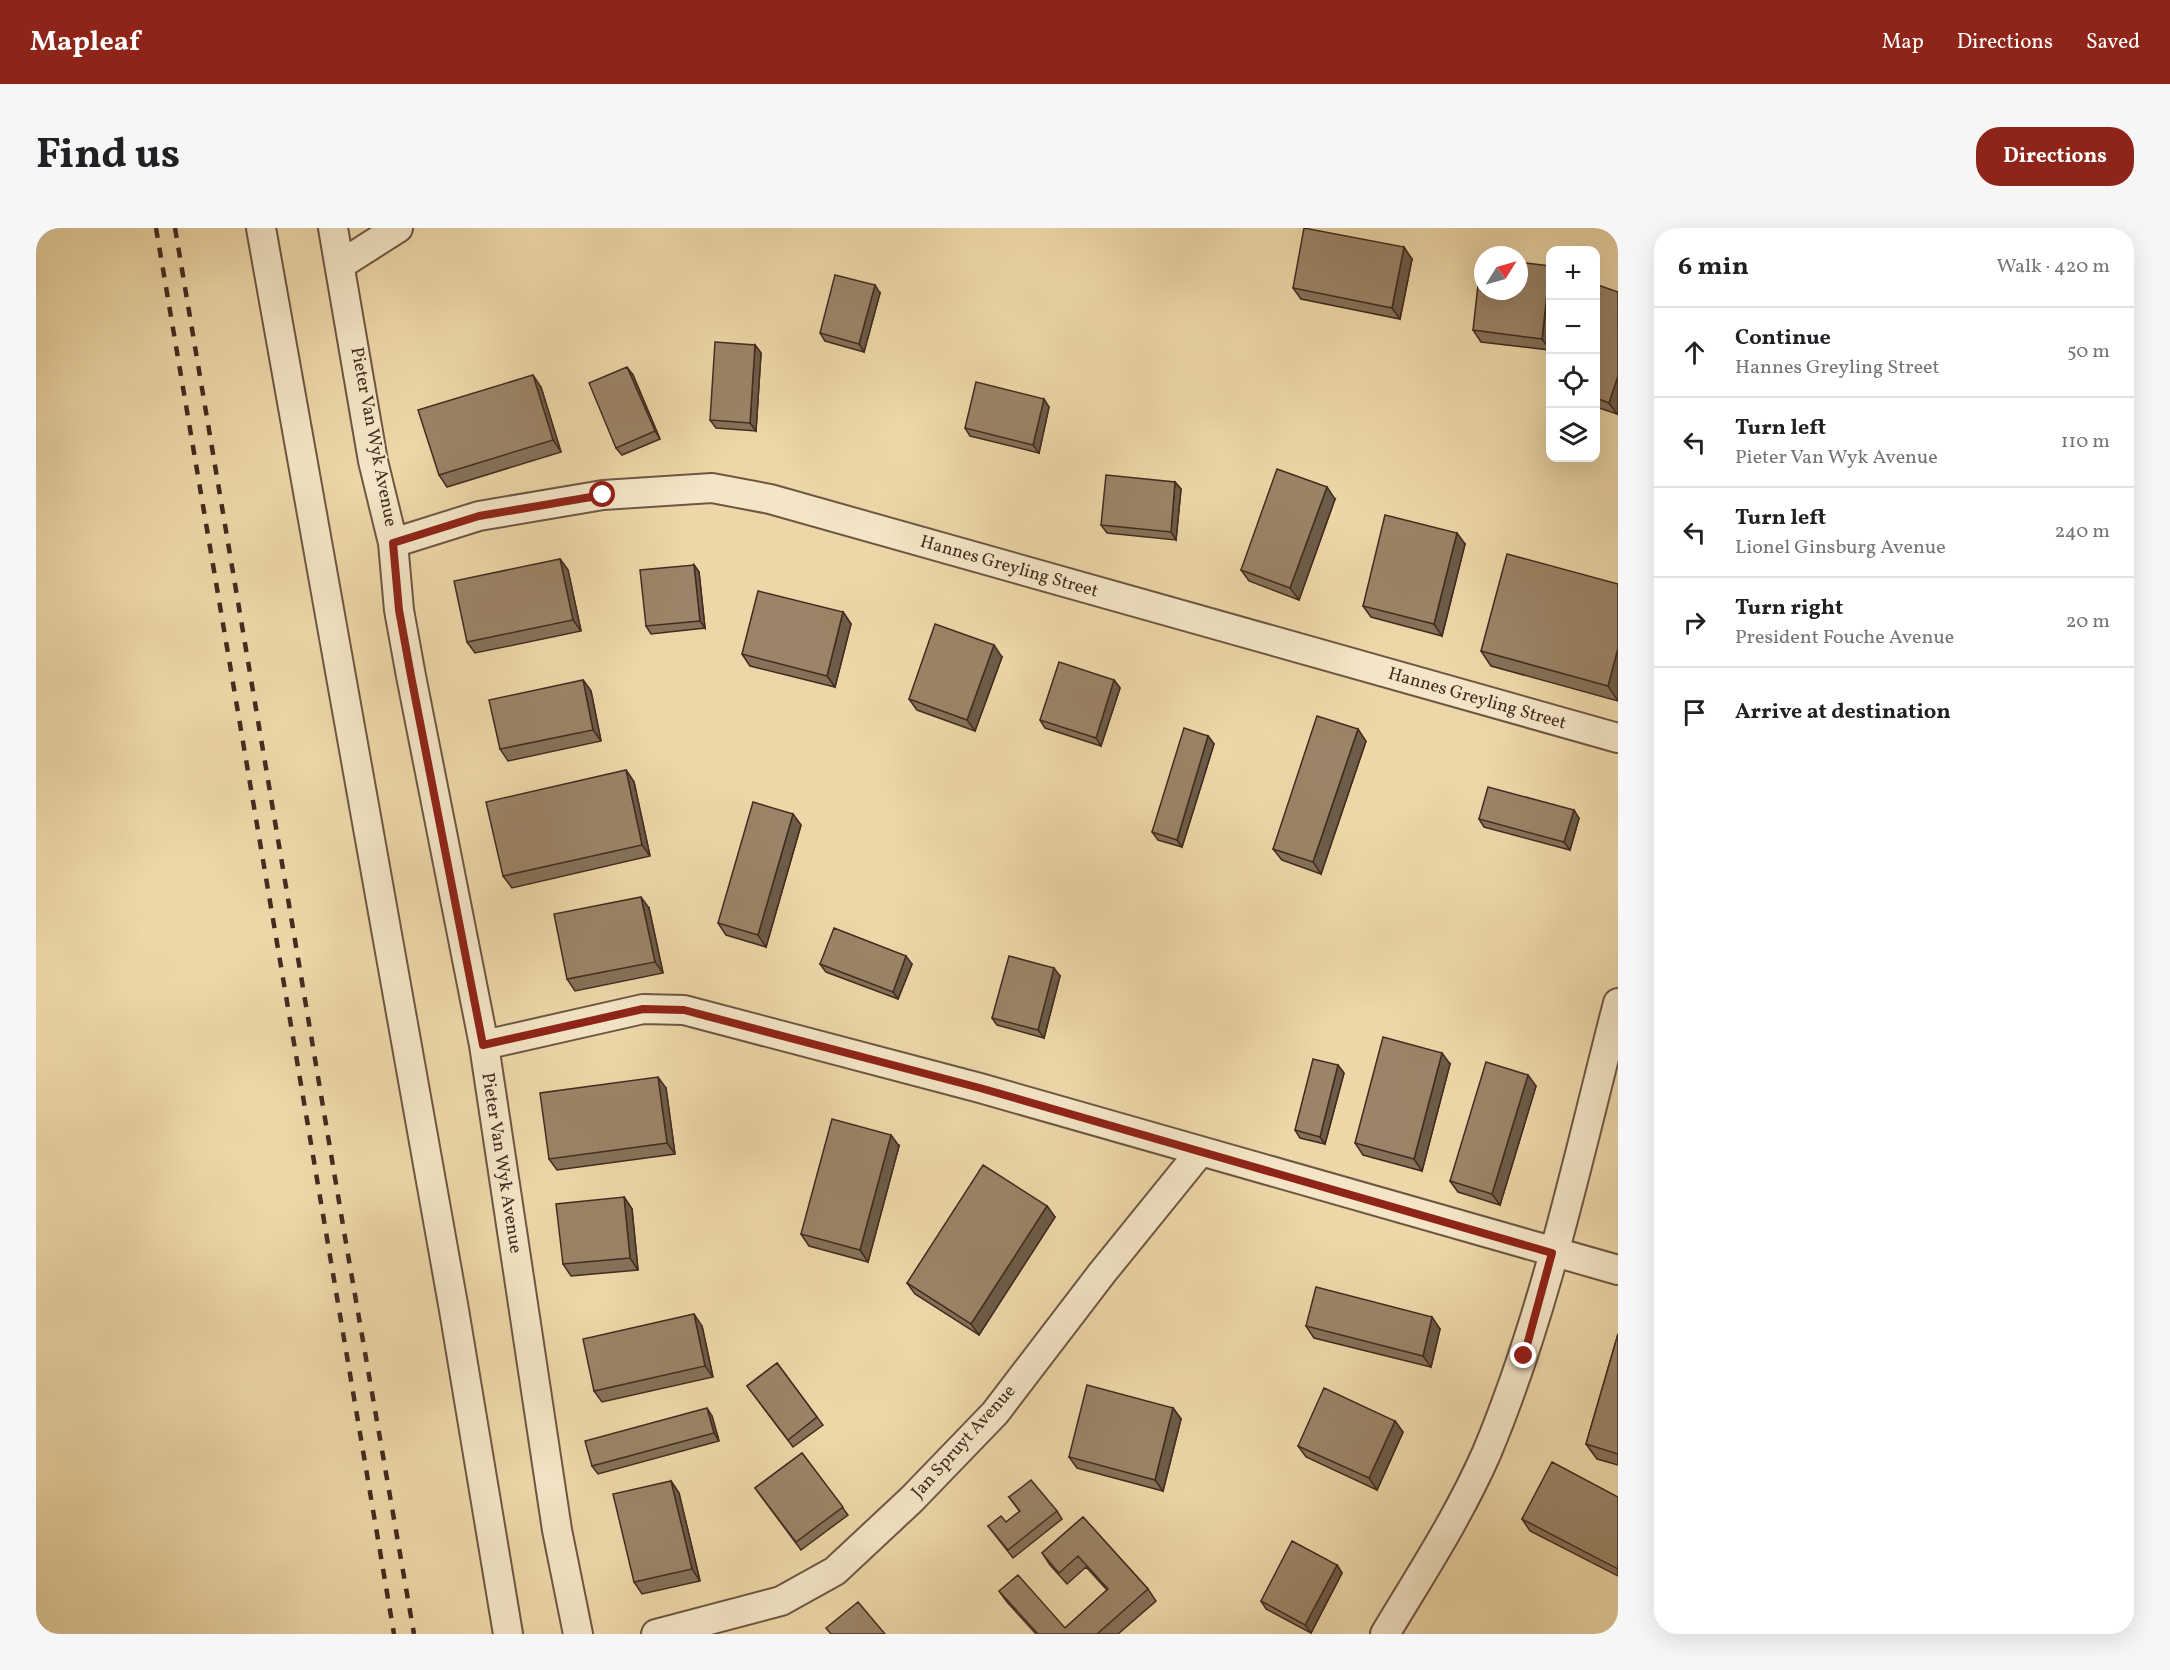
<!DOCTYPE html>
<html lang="en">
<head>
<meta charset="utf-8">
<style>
  :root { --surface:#fff; --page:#f6f6f6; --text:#202124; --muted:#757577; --line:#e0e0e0; --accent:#8f2418 }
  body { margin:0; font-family:Vollkorn,serif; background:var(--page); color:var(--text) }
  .controls { position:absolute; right:18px; top:18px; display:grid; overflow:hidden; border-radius:12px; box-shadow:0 6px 24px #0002 }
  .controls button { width:54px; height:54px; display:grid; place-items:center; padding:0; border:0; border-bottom:2px solid var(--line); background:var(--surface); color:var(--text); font:30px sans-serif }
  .compass { position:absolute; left:1438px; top:18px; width:54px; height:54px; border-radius:50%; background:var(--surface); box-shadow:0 6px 24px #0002; rotate:53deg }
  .stop { position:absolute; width:18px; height:18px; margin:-14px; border:4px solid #8f2418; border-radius:50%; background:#fff }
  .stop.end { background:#8f2418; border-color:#fff; box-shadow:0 2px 6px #0008 }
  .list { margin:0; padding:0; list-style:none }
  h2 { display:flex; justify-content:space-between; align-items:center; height:78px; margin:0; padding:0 24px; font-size:26px }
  h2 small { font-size:20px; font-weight:400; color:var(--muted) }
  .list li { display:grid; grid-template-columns:39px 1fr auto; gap:18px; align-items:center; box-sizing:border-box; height:90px; padding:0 24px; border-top:2px solid var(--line) }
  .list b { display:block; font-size:22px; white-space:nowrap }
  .list p { margin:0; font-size:20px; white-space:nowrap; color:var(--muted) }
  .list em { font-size:20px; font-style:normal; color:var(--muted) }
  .icon { flex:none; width:33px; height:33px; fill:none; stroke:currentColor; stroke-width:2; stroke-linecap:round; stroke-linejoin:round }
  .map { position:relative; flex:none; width:1582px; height:1406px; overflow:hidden; border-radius:24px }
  header { display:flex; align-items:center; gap:36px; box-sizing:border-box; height:84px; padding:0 30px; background:var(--accent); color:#fff }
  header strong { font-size:28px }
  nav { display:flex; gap:33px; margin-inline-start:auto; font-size:21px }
  .intro { display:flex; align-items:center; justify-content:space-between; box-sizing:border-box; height:144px; padding:0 36px }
  h1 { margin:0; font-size:42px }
  .button { padding:15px 27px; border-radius:24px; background:var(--accent); color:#fff; font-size:21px; font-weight:700 }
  main { display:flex; gap:36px; padding:0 36px }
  aside { flex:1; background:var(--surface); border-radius:24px; box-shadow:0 6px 24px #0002 }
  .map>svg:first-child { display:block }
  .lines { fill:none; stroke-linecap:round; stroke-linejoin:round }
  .street-casing { stroke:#6e5643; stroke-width:32 }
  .street { stroke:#f3e5c6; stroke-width:28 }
  .rail { stroke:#432b21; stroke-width:4.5; stroke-dasharray:10 10; stroke-linecap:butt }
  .wall { fill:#857259; stroke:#432b21; stroke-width:1.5 }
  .shaded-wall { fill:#6c5c48; stroke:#432b21; stroke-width:1.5 }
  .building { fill:#9b8467; stroke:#432b21; stroke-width:1.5 }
  .route { stroke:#8f2418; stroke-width:8 }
  .labels { text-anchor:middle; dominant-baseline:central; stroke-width:4.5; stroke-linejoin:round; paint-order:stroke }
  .street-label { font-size:18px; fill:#432b21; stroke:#f3e5c6 }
</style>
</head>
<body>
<header>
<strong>Mapleaf</strong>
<nav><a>Map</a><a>Directions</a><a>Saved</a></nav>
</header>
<div class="intro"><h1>Find us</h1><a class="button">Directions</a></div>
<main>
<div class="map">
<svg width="1582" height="1406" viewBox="0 0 1582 1406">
  <rect width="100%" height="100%" fill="#edd7a8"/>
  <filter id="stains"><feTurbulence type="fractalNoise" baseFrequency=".00333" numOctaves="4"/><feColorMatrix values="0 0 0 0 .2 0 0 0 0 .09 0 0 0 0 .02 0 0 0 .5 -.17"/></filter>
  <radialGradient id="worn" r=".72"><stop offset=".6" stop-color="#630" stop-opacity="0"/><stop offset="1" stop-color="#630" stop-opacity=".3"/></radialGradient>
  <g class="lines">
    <defs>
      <path id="street" d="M225 0 418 1082 472 1406
        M297 0 337 233 357 315 363 382 375 448 448 817 521 1302 542 1406
        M304 37 362 0
        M357 315 443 288 567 267 676 260 734 271 1582 510
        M448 817 607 781 648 782 944 860 1582 1042
        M620 1406 745 1373 799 1343 876 1271 959 1185 1066 1045 1164 924
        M1349 1406C1385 1346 1423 1288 1451 1224 1511 1080 1543 925 1582 775"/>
    </defs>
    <!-- street casing -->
    <use href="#street" class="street-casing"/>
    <!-- street -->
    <use href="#street" class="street"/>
    <!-- rail -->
    <path class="rail" d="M120 0 358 1406
      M139 0 311 1021 378 1406"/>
  </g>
  <!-- wall -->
  <path class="wall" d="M1376 31 1364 91 1265 71 1257 60Z
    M1483 63 1514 122 1445 114 1437 102Z
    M1560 63 1582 64 1581 186 1560 179Z
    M844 65 828 124 789 113 784 105Z
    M719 117 725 125 720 203 680 200 674 192Z
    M597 147 624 211 586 227 580 220Z
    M505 159 525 224 411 259 403 247Z
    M1013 179 1003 225 934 208 929 200Z
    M1139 254 1145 261 1140 312 1071 305 1065 297Z
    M1299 271 1263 372 1213 353 1205 342Z
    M1429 316 1406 408 1335 389 1327 378Z
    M524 331 532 342 545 403 439 425 431 414Z
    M658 337 663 344 669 400 615 406 610 398Z
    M1582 356V473L1455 438 1445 423Z
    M807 384 815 396 799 459 714 438 706 426Z
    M966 429 939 503 881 482 873 471Z
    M547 452 555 463 565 513 472 533 464 521Z
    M1078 452 1084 460 1065 518 1009 500 1004 492Z
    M1172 508 1178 516 1146 619 1122 612 1116 604Z
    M1330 513 1285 646 1246 632 1237 621Z
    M590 542 598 554 614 628 476 660 467 648Z
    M1543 590 1534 622 1448 599 1443 591Z
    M765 597 730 719 690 707 682 695Z
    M613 680 627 745 539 763 531 751Z
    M784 736H876L862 771 790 744Z
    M1024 748 1008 810 961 797 956 790Z
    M1414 836 1386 943 1327 927 1319 915Z
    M1308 845 1289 916 1264 910 1259 902Z
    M1500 858 1464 977 1422 964 1414 953Z
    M630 860 639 926 521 942 513 931Z
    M863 918 832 1034 773 1018 765 1006Z
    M588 969 596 981 602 1042 535 1048 527 1036Z
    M1011 978 1019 989 943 1107 879 1066 871 1055Z
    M666 1098 677 1149 566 1174 558 1163Z
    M1270 1098 1404 1101 1395 1139 1278 1110Z
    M1582 1106V1237L1561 1231 1550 1216Z
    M741 1135 787 1197 757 1219 711 1158Z
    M1137 1180 1145 1191 1127 1263 1041 1240 1033 1229Z
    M676 1188 683 1213 562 1246 556 1238Z
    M1359 1193 1367 1204 1341 1262 1270 1229 1262 1218Z
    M766 1225 812 1287 765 1322 719 1260Z
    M635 1253 643 1265 664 1353 606 1366 598 1354Z
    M973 1269 1021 1283 1026 1291 977 1330 952 1298 970 1294 984 1284Z
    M1582 1269V1348L1494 1303 1486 1291Z
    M1047 1289 1112 1361 1120 1373 1082 1406H1000L971 1374 963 1363 1029 1400 1071 1362 1050 1339 1031 1356 1014 1337 1006 1325Z
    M1301 1337 1306 1345 1275 1405 1230 1381 1225 1373Z"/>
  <!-- shaded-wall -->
  <path class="shaded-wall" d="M1368 19 1376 31 1364 91 1356 80Z
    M1515 39 1514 122 1506 111Z
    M839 57 844 65 828 124 823 116Z
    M719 117 725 125 720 203 714 195Z
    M591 139 597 147 624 211 619 203Z
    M497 147 505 159 525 224 517 212Z
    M1582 148V184L1581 186 1573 175Z
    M1008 171 1013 179 1003 225 997 217Z
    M1139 254 1145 261 1140 312 1135 304Z
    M1291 259 1299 271 1263 372 1254 360Z
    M1421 305 1429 316 1406 408 1398 396Z
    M524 331 532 342 545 403 537 392Z
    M658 337 663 344 669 400 664 393Z
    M807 384 815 396 799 459 791 448Z
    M958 417 966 429 939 503 931 492Z
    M1582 420V473L1572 458Z
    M547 452 555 463 565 513 557 502Z
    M1078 452 1084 460 1065 518 1060 510Z
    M1322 501 1330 513 1285 646 1277 634Z
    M1172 508 1178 516 1146 619 1141 612Z
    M590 542 598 554 614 628 606 617Z
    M1538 582 1543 590 1534 622 1528 614Z
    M757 586 765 597 730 719 722 707Z
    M605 669 613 680 627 745 619 734Z
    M870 728 876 736 862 771 857 764Z
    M1018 740 1024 748 1008 810 1002 802Z
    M1406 825 1414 836 1386 943 1378 931Z
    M1302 837 1308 845 1289 916 1284 909Z
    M1492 847 1500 858 1464 977 1456 966Z
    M622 849 630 860 639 926 631 915Z
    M855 907 863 918 832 1034 824 1022Z
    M588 969 596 981 602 1042 594 1030Z
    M1011 978 1019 989 943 1107 935 1096Z
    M658 1086 666 1098 677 1149 669 1138Z
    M1396 1089 1404 1101 1395 1139 1387 1128Z
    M671 1180 676 1188 683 1213 678 1205Z
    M1137 1180 1145 1191 1127 1263 1119 1252Z
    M1359 1193 1367 1204 1341 1262 1333 1250Z
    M635 1253 643 1265 664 1353 656 1341Z
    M1301 1337 1306 1345 1275 1405 1269 1397Z"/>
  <!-- building -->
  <path class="building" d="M1268 0 1368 19 1356 80 1257 60Z
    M1445 30H1447V63H1483V34L1514 38 1506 111 1437 102Z
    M799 47 839 57 823 116 784 105Z
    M1562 57 1582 64V148L1573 175 1560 170V63Z
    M679 114 719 117 714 195 674 192Z
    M591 139 619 203 580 220 553 155Z
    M497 147 517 212 403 247 382 182Z
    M940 154 1008 171 997 217 929 200Z
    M1241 241 1291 259 1254 360 1205 342Z
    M1070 247 1139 254 1135 304 1065 297Z
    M1349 287 1421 305 1398 396 1327 378Z
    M1471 326 1582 356V420L1572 458 1445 423Z
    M524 331 537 392 431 414 418 353Z
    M658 337 664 393 610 398 604 342Z
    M722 363 807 384 791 448 706 426Z
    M899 396 958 417 931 492 873 471Z
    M1023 434 1078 452 1060 510 1004 492Z
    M547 452 557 502 464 521 453 472Z
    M1281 488 1322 501 1277 634 1237 621Z
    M1148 500 1172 508 1141 612 1116 604Z
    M590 542 606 617 467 648 450 574Z
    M1452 559 1538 582 1528 614 1443 591Z
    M717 574 757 586 722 707 682 695Z
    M605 669 619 734 531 751 518 686Z
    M798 700 870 728 857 764 784 736Z
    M973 728 1018 740 1002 802 956 790Z
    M1347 809 1406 825 1378 931 1319 915Z
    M1277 831 1302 837 1284 909 1259 902Z
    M1450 834 1492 847 1456 966 1414 953Z
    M622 849 631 915 513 931 504 865Z
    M796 891 855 907 824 1022 765 1006Z
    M947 937 1011 978 935 1096 871 1055Z
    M588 969 594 1030 527 1036 520 976Z
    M1280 1059 1396 1089 1387 1128 1270 1098Z
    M658 1086 669 1138 558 1163 547 1111Z
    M1582 1106V1226L1550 1216Z
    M741 1135 781 1189 752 1212 711 1158Z
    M1051 1157 1137 1180 1119 1252 1033 1229Z
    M1288 1160 1359 1193 1333 1250 1262 1218Z
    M671 1180 678 1205 556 1238 549 1213Z
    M766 1225 807 1279 760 1314 719 1260Z
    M1516 1234 1582 1269V1341L1486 1291Z
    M995 1252 1021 1283 972 1322 952 1298 965 1288 970 1294 984 1283 973 1269Z
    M635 1253 656 1341 598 1354 577 1266Z
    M1047 1289 1112 1361 1061 1406H1002L963 1363 982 1347 1029 1400 1072 1361 1042 1328 1023 1345 1006 1325Z
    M1256 1313 1301 1337 1269 1397 1225 1373Z
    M822 1374 849 1406H795L790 1400Z"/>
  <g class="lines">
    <!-- route -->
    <path class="route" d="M567 267 443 288 357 315 363 382 375 448 447 817 607 781 648 782 944 860 1516 1025 1488 1128"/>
  </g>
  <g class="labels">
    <!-- street labels -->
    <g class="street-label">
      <text transform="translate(337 209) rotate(79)">Pieter Van Wyk Avenue</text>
      <text transform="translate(973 339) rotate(16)">Hannes Greyling Street</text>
      <text transform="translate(1441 471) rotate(16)">Hannes Greyling Street</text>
      <text transform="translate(465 935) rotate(81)">Pieter Van Wyk Avenue</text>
      <text transform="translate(928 1214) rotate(-48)">Jan Spruyt Avenue</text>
    </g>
  </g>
  <rect width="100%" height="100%" filter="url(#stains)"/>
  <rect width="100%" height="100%" fill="url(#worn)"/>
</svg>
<div class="controls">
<button>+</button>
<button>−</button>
<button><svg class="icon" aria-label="locate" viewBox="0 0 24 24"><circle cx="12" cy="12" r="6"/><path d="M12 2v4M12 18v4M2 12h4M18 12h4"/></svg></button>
<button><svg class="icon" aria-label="layers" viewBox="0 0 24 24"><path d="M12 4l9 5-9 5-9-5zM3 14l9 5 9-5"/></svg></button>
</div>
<svg class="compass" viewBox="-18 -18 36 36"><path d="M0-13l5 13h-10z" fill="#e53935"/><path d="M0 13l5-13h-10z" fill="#757577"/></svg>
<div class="stop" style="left:567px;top:267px"></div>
<div class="stop end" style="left:1488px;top:1128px"></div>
</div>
<aside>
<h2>6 min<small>Walk · 420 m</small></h2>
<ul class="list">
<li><svg class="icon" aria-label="ahead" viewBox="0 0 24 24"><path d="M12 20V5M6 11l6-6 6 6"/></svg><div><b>Continue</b><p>Hannes Greyling Street</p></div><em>50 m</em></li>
<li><svg class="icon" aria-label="left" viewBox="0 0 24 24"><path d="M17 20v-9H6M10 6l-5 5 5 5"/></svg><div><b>Turn left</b><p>Pieter Van Wyk Avenue</p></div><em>110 m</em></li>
<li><svg class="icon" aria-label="left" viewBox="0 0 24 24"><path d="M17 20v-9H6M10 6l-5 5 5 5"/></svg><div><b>Turn left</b><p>Lionel Ginsburg Avenue</p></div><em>240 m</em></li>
<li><svg class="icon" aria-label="right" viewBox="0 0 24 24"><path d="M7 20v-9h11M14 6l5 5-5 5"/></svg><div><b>Turn right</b><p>President Fouche Avenue</p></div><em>20 m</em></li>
<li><svg class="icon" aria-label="arrive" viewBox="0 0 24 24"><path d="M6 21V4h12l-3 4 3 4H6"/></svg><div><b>Arrive at destination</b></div></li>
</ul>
</aside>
</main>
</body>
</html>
